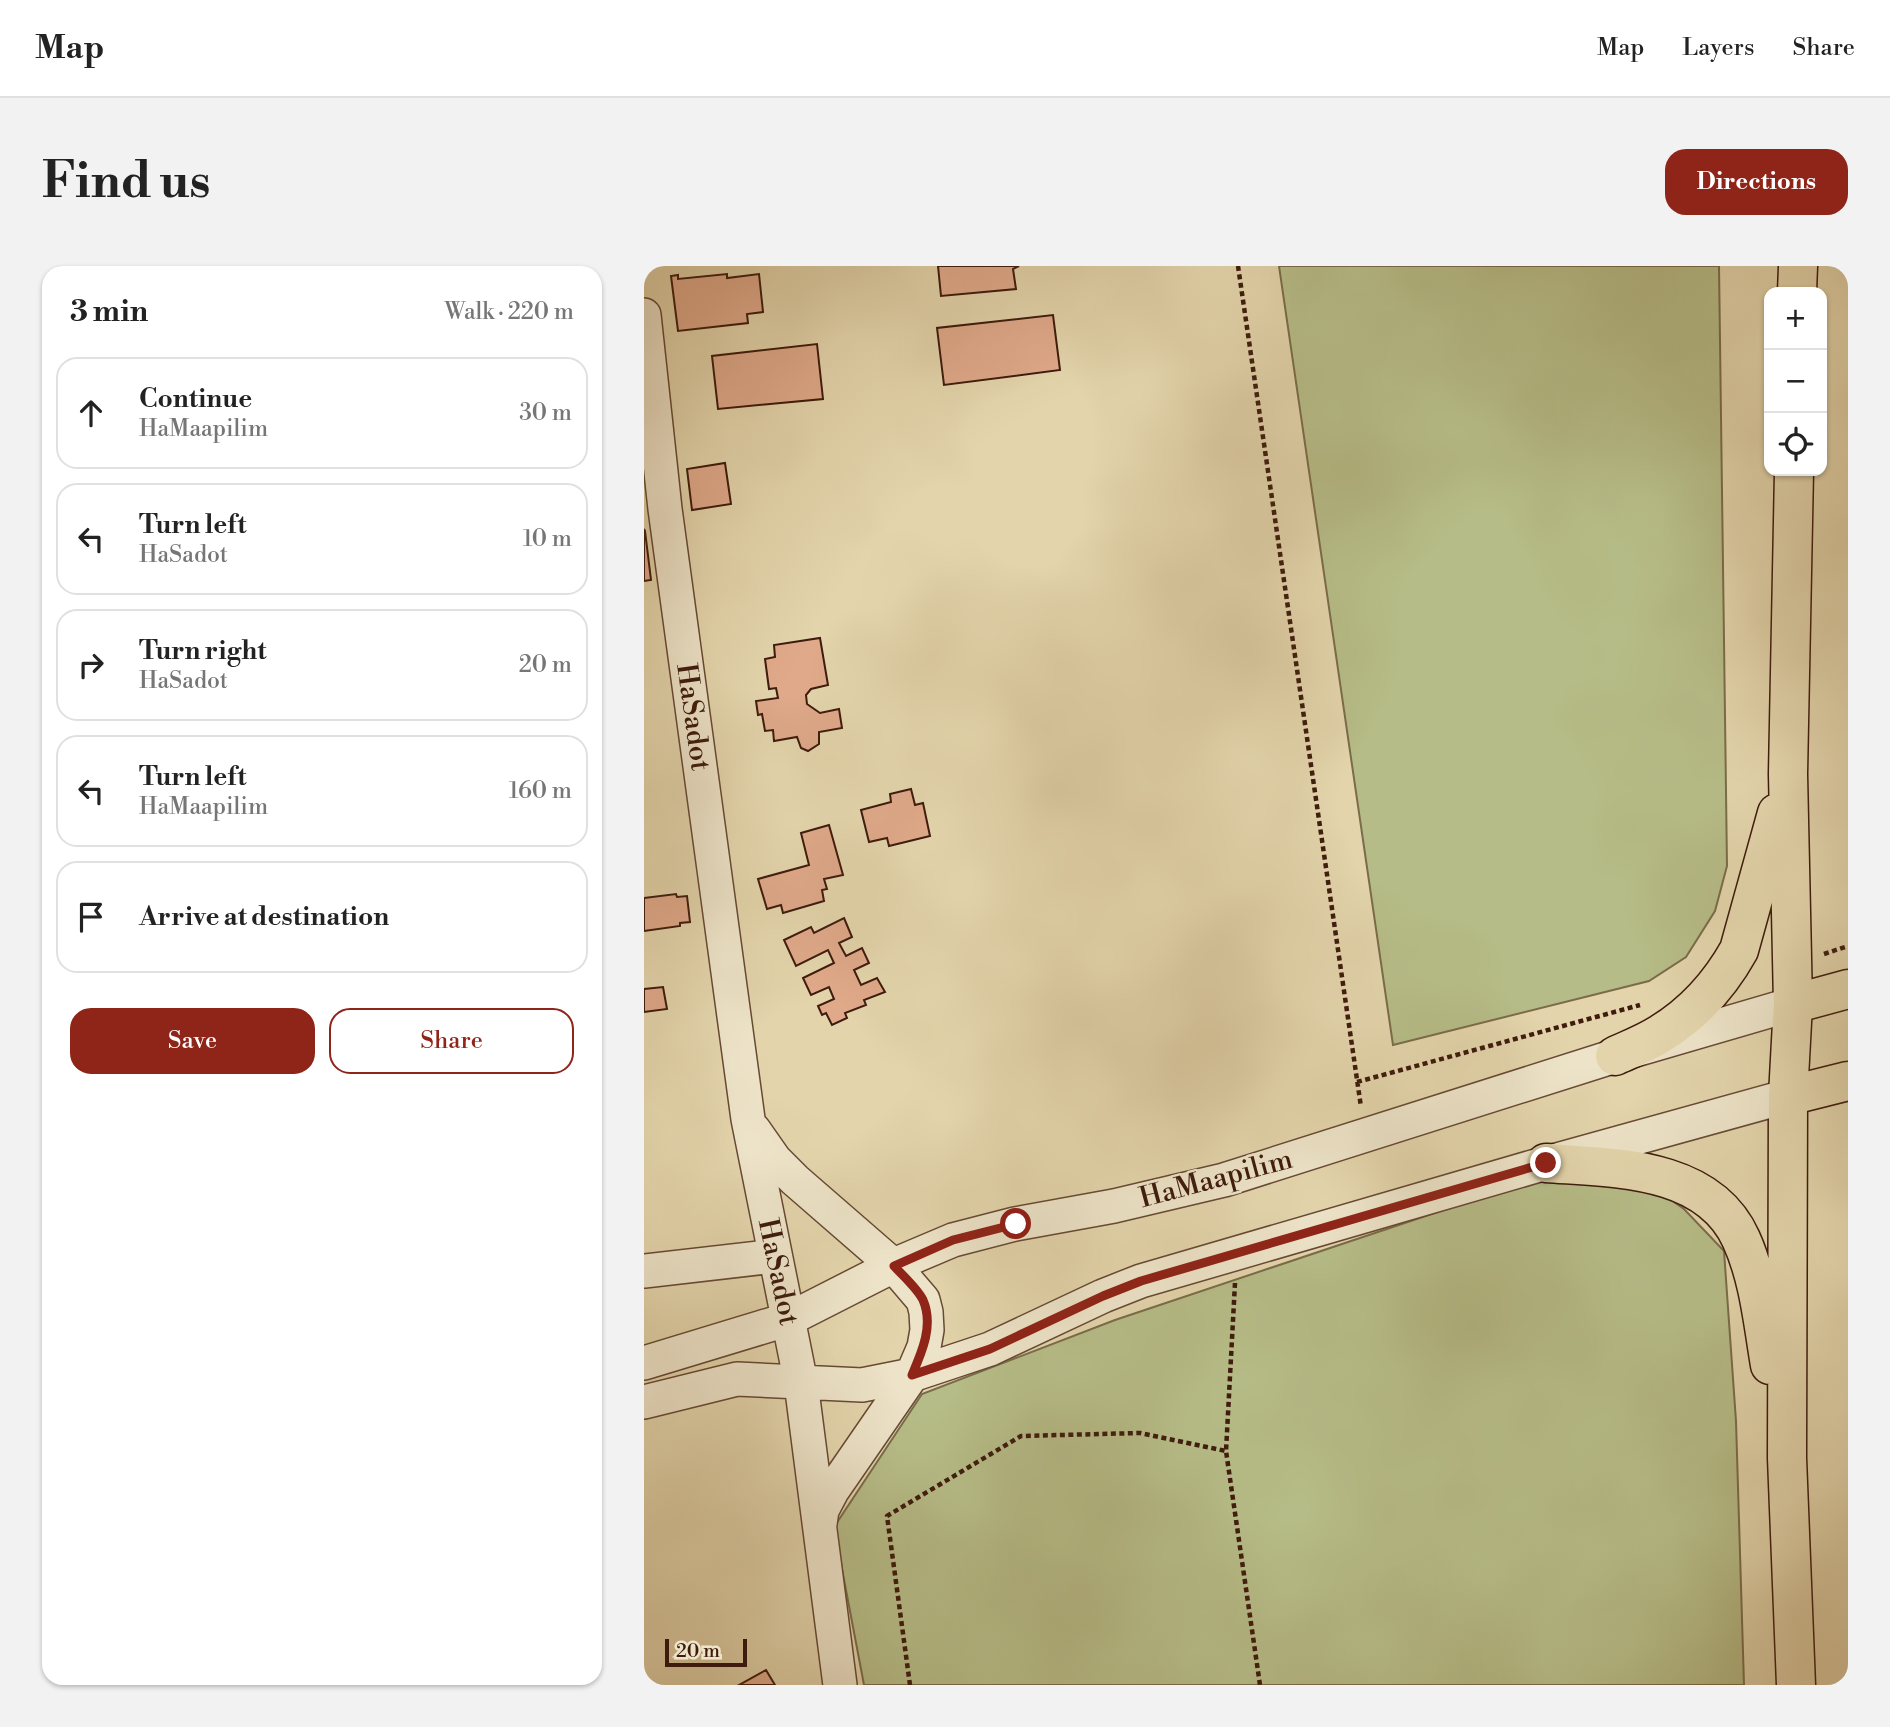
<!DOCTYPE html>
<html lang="en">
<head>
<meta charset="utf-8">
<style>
  :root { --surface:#fff; --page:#f2f2f2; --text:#222; --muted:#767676; --line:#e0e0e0; --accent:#8f2418 }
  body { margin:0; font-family:"Libre Bodoni",serif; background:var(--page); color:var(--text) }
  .controls { position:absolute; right:21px; top:21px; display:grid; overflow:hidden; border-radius:14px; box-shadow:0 2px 5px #0004 }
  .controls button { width:63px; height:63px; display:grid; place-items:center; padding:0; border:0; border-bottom:2px solid var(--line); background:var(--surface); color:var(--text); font:35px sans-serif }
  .scale { position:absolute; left:21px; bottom:18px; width:82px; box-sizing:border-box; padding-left:7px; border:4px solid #3e1b0d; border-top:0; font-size:19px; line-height:24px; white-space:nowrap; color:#3e1b0d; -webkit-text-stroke:5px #ede3c8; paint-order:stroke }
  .stop { position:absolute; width:21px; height:21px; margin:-16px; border:5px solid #8f2418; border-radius:50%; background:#fff }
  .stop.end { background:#8f2418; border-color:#fff; box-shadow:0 2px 7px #0008 }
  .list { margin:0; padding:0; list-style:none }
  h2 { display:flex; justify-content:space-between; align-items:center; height:91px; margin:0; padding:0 28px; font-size:30px }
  h2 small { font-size:23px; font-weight:400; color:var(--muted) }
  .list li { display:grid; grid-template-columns:46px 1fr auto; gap:21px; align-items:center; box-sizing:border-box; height:112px; margin:0 14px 14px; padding:0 14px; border:2px solid var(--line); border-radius:21px }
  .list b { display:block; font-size:26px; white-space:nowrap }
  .list p { margin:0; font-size:23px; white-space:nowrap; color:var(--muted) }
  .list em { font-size:23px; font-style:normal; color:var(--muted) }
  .actions { display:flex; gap:14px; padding:21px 28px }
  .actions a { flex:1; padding:16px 0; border:2px solid var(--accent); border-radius:21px; text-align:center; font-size:24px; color:var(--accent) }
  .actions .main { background:var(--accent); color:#fff }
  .icon { flex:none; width:38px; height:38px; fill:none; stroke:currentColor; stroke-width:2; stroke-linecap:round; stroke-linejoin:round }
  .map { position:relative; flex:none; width:1204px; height:1419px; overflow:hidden; border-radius:21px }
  header { display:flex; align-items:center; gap:42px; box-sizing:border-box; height:98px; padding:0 35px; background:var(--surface); border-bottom:2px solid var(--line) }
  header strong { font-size:33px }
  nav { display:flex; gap:38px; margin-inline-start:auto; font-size:24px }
  .intro { display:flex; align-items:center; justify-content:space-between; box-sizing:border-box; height:168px; padding:0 42px }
  h1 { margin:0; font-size:49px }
  .button { padding:18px 32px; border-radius:21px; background:var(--accent); color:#fff; font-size:24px; font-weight:700 }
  main { display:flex; gap:42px; padding:0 42px }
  aside { flex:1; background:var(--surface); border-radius:21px; box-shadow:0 2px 5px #0004 }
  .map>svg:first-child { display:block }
  .green { fill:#b6bc87; stroke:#7a6c4a; stroke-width:2 }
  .building { fill:#dfa98a; stroke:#3e1b0d; stroke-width:2 }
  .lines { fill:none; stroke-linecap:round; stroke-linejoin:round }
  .minor-casing { stroke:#674934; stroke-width:36 }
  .major-casing { stroke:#3e1b0d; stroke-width:41 }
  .highway-casing { stroke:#3e1b0d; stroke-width:41 }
  .path { stroke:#3e1b0d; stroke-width:4.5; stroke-dasharray:5 3.5; stroke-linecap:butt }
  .minor { stroke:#ede3c8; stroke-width:33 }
  .major { stroke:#e3d4ab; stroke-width:38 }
  .highway { stroke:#e3d4ab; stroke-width:38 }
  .route { stroke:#8f2418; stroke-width:9 }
  .labels { text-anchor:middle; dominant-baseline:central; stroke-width:5; stroke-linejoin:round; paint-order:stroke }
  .street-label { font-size:28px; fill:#3e1b0d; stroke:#ede3c8 }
</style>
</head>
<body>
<header>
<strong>Map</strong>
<nav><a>Map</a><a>Layers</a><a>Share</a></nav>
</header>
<div class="intro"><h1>Find us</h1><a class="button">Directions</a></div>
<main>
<aside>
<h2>3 min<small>Walk · 220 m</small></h2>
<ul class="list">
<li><svg class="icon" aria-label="ahead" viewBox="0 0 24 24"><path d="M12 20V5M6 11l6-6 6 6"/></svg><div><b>Continue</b><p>HaMaapilim</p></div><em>30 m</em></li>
<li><svg class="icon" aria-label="left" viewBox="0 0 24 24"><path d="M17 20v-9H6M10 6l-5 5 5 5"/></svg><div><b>Turn left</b><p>HaSadot</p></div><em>10 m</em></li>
<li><svg class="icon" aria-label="right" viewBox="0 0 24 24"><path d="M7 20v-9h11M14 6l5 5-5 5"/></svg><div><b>Turn right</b><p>HaSadot</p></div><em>20 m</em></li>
<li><svg class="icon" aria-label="left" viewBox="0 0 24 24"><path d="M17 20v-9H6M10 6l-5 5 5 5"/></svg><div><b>Turn left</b><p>HaMaapilim</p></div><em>160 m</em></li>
<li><svg class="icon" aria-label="arrive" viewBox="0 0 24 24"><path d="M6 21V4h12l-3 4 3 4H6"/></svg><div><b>Arrive at destination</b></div></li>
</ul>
<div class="actions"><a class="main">Save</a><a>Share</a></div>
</aside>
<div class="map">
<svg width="1204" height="1419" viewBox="0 0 1204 1419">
  <rect width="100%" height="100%" fill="#e3d4ab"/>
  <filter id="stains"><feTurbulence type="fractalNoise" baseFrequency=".00286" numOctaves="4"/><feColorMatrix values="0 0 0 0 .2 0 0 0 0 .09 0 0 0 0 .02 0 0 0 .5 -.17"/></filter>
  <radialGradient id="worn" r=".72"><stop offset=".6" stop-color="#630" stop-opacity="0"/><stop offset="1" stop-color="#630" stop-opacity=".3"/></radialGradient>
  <!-- green -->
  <path class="green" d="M635 0H1075L1083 600 1071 645 1042 691 1005 715 749 779Z
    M901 910 1008 921 1040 943 1080 985 1092 1155 1100 1419H220L190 1261 278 1128 471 1054Z"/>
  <!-- building -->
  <path class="building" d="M294 0H375L369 3 372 23 297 30Z
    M83 8V12L115 8 119 46 103 48 104 57 34 65 27 10 34 9V13Z
    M409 49 416 104 300 119 293 62Z
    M173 78 179 133 74 143 68 90Z
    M81 197 87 238 48 244 43 203Z
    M0 263 1 265 7 314 0 315Z
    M176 372 184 419 167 423 162 429 163 438 176 447 195 443 198 462 175 466V478L164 485 157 482 153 471 130 475 129 464 121 465 118 448 114 449 112 435 134 432 132 422 125 423 121 393 131 391 130 379Z
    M267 523 271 539 279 537 286 570 245 580 243 572 225 576 217 544 247 536 246 528Z
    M185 559 199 609 180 613 183 623 178 624 180 635 139 647 137 639 123 643 114 613 165 599 157 567Z
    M32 628 33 631 43 630 46 656 36 657V660L0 665V632Z
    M200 652 208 671 195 677 202 690 218 682 225 697 210 704 217 719 233 712 241 726 220 734 222 739 201 747 203 752 188 759 182 747 178 749 174 740 190 733 185 721 167 729 159 712 190 697 184 684 152 700 140 674 167 661 170 667Z
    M19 721 23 743 0 746V723Z
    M122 1404 131 1419H95Z"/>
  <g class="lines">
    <defs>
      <path id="minor" d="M0 49 21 243 104 853 157 1117 196 1419
        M110 864 131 894 151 914 250 1000 279 1034 282 1046 283 1064 280 1081 268 1109 188 1225 178 1244 176 1258
        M0 1005 131 990
        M0 1097 145 1053 257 996 309 974 371 958 470 940 580 914 971 790 1149 738
        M0 1136 93 1113 218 1119 268 1109 346 1083 459 1030 497 1015 902 897 1144 830"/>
      <path id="major" d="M1149 738 1204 723
        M1144 830 1204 815"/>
      <path id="highway" d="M1153 26 1154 0
        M1150 205 1144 508 1149 738 1144 830 1143 1192 1152 1419
        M971 790C986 783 1002 777 1016 768 1049 748 1076 718 1095 684L1133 547
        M902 897C970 902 1064 900 1097 973 1115 1012 1119 1058 1126 1099"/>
    </defs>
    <!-- minor casing -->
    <use href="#minor" class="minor-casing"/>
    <!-- major casing -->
    <use href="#major" class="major-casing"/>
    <!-- highway casing -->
    <use href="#highway" class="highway-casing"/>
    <!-- path -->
    <path class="path" d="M594 0 717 841
      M1180 688 1204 680
      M713 816 996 739
      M591 1017 582 1185 616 1419
      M266 1419 243 1250 377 1170 496 1167 582 1185"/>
    <!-- minor -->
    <use href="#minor" class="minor"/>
    <!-- major -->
    <use href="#major" class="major"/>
    <!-- highway -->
    <use href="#highway" class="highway"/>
  </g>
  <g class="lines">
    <!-- route -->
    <path class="route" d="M372 958 309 974 250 1000C259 1010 273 1022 279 1034 290 1059 278 1086 268 1109L346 1083 459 1030 497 1015 902 897"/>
  </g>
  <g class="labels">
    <!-- street labels -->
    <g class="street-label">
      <text transform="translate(49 451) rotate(82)">HaSadot</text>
      <text transform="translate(572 913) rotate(-15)">HaMaapilim</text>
      <text transform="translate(134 1006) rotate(78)">HaSadot</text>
    </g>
  </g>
  <rect width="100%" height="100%" filter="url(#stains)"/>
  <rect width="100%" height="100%" fill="url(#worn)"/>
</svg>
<div class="controls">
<button>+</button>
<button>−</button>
<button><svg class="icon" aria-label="locate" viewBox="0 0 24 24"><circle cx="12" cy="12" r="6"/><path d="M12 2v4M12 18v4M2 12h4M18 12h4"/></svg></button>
</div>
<div class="scale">20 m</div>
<div class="stop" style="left:372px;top:958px"></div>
<div class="stop end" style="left:902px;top:897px"></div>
</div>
</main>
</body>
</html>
